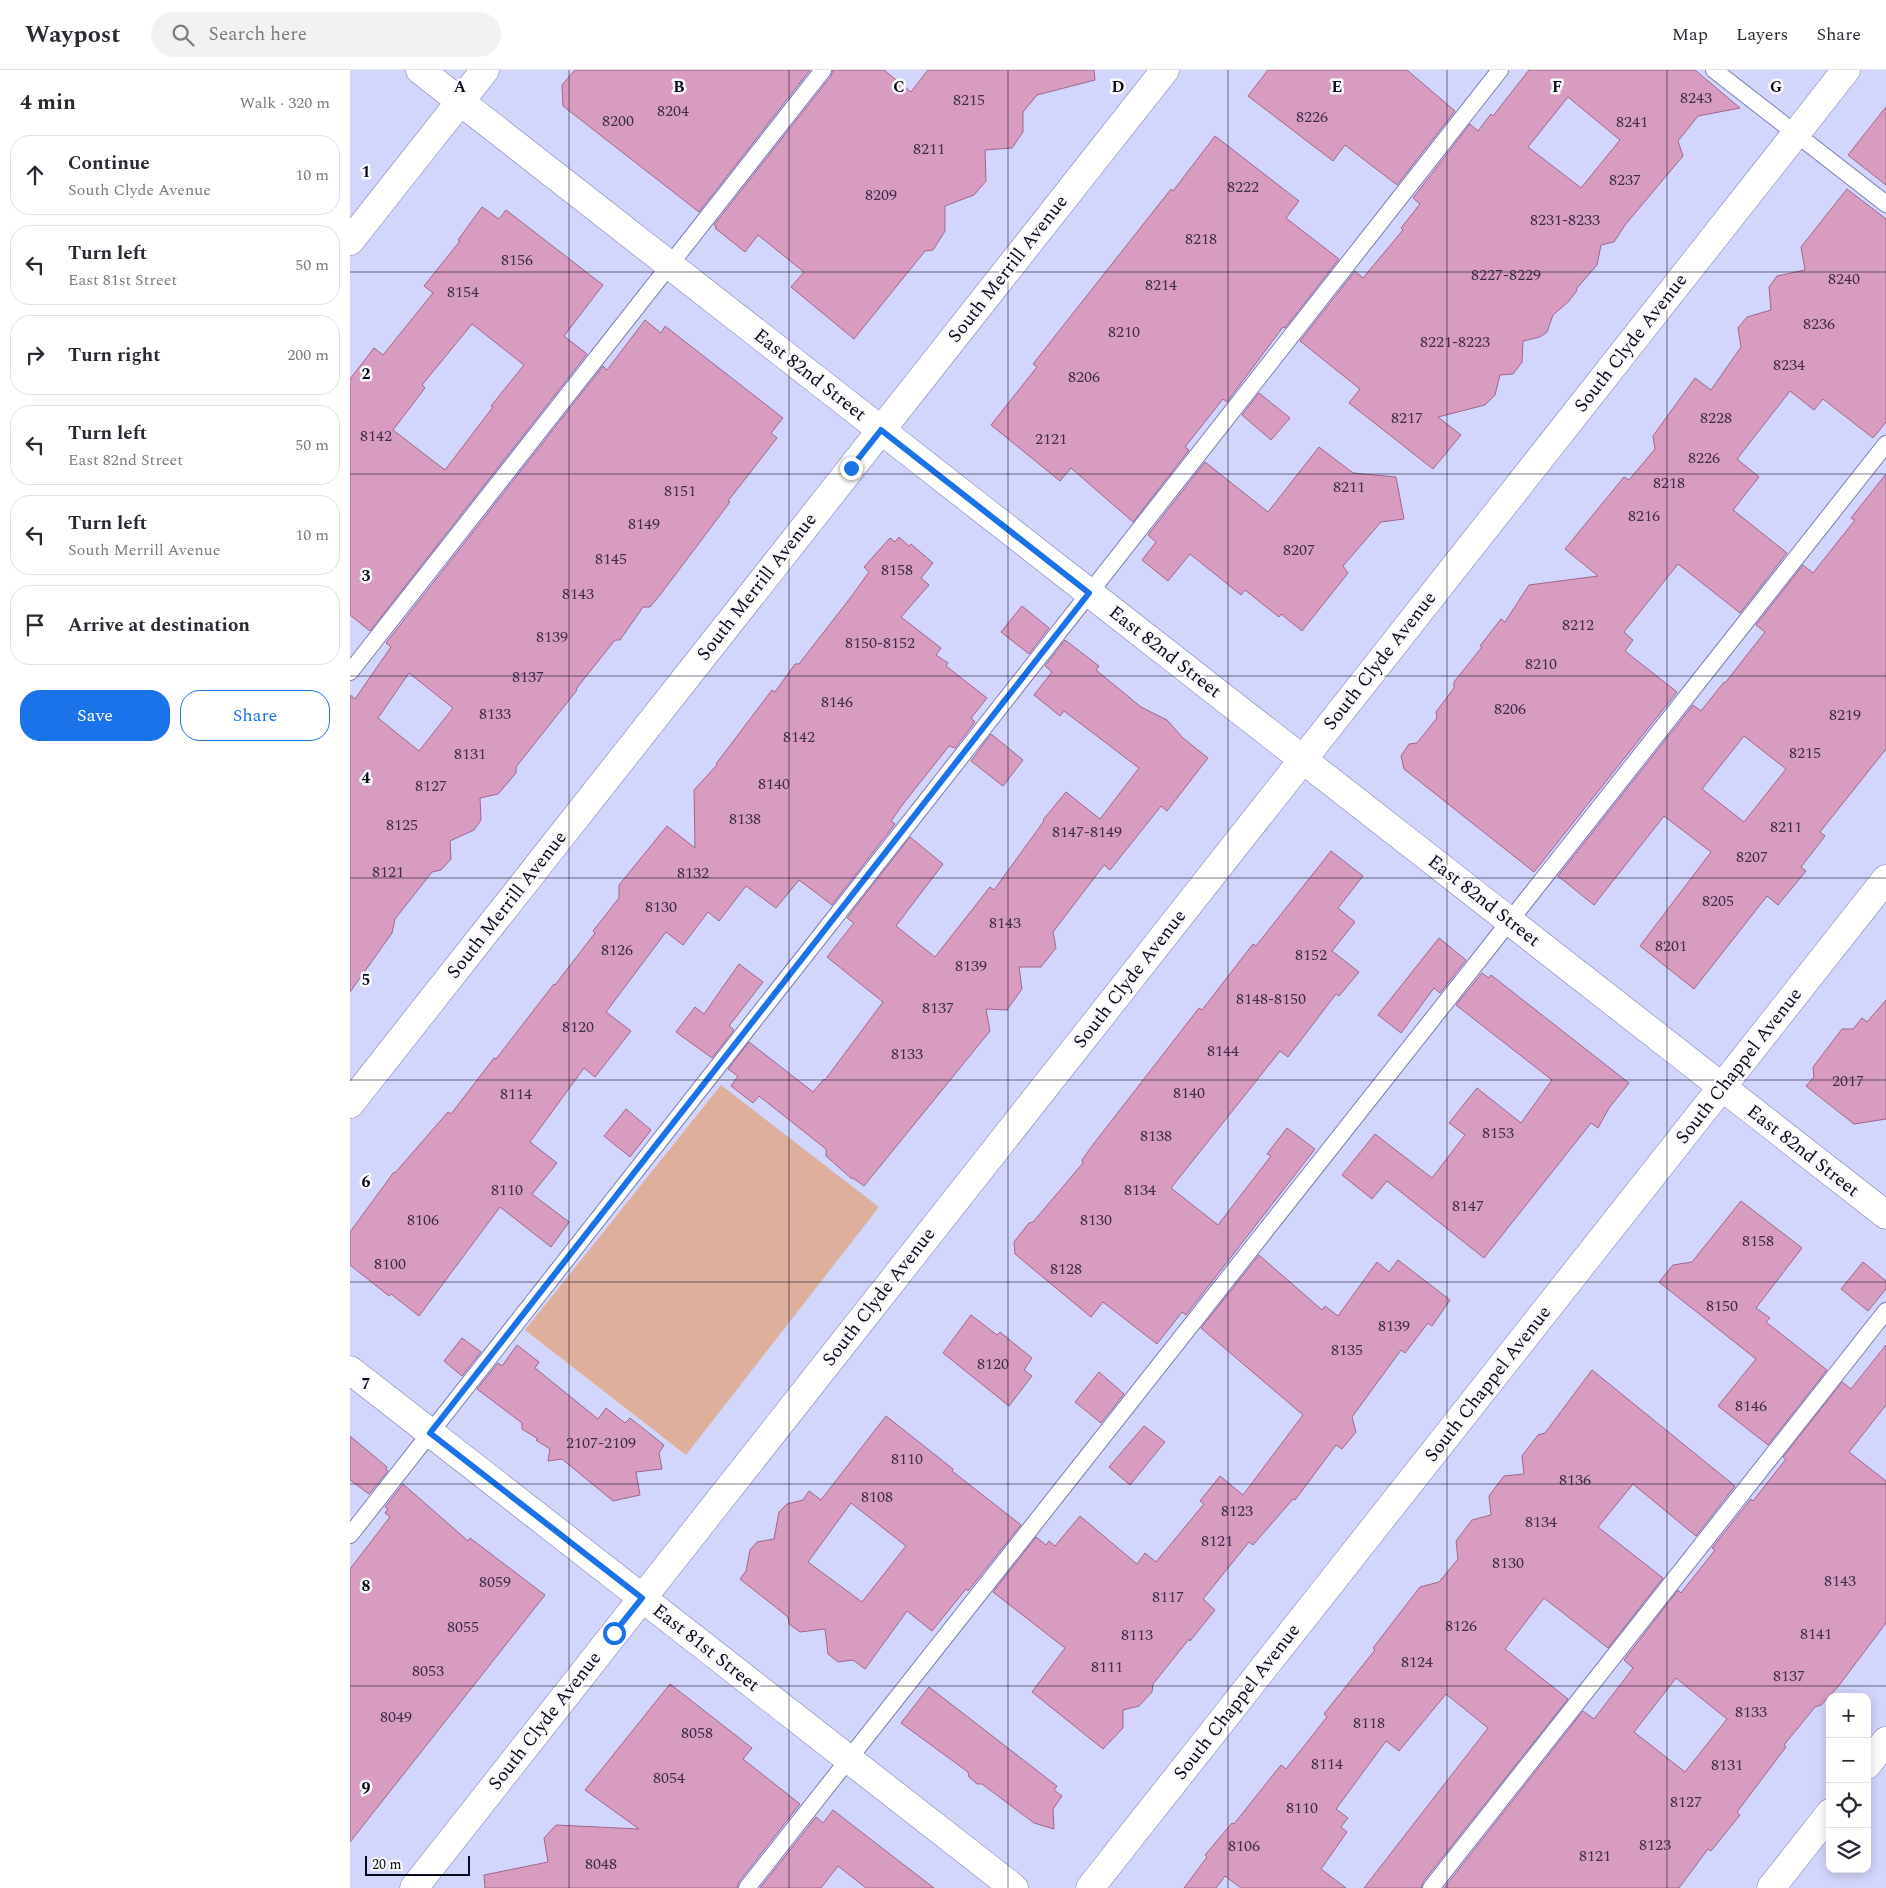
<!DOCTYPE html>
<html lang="en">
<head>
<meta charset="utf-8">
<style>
  :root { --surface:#fff; --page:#f2f2f3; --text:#2b2b33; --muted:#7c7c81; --line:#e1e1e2; --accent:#1a73e8 }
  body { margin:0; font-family:Spectral,serif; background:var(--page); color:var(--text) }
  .controls { position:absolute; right:15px; bottom:15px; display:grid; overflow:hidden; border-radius:10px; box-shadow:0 2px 12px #0003 }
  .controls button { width:45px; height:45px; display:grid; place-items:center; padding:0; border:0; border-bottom:1px solid var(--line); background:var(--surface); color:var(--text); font:25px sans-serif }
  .scale { position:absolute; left:15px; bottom:12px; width:105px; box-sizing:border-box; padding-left:5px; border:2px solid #0a091e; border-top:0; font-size:14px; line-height:18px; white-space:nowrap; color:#0a091e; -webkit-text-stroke:4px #fafafa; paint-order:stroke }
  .stop { position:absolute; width:15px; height:15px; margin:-11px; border:4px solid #1a73e8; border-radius:50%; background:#fff }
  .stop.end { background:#1a73e8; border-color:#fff; box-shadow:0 1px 5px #0008 }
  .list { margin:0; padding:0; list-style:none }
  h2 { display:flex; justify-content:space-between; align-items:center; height:65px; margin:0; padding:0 20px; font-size:21px }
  h2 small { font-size:16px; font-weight:400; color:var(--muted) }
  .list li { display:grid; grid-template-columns:32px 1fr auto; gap:15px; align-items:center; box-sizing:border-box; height:80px; margin:0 10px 10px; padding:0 10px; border:1px solid var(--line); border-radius:20px }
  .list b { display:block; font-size:19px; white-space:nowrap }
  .list p { margin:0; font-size:16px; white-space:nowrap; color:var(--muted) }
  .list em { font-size:16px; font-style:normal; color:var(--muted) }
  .actions { display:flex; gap:10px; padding:15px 20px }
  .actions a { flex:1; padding:11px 0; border:1px solid var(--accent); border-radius:20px; text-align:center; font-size:18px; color:var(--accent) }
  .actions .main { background:var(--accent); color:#fff }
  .icon { flex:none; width:28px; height:28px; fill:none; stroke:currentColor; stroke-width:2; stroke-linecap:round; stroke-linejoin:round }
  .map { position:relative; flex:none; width:1536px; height:1818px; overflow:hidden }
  header { display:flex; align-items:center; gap:30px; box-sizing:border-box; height:70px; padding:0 25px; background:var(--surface); border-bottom:1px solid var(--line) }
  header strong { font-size:24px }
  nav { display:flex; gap:28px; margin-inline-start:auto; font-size:18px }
  .search { width:350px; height:45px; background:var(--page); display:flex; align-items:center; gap:12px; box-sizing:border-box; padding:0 18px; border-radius:28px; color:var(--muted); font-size:19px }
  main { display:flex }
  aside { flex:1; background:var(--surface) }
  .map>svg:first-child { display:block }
  .green { fill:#deaf9d }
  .building { fill:#d89cc1; stroke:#9f668a; fill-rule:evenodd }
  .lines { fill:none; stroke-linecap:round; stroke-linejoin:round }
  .service-casing { stroke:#7a7cb6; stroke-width:18 }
  .minor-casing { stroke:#7a7cb6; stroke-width:29 }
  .tertiary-casing { stroke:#7a7cb6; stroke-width:29 }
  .service { stroke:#fff; stroke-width:16 }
  .minor { stroke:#fff; stroke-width:28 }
  .tertiary { stroke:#fff; stroke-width:28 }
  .route { stroke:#1a73e8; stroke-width:6 }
  .grid { fill:none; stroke:#0a091e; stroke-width:1; stroke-opacity:0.55 }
  .labels { text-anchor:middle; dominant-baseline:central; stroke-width:5; stroke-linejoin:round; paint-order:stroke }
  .number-label { font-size:16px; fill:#3e2e47 }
  .street-label { font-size:19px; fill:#0a091e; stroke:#fafafa }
  .grid-label { font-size:16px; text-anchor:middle; font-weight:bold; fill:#0a091e; stroke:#fafafa; stroke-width:5; stroke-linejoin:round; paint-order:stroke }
</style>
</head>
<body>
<header>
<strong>Waypost</strong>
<div class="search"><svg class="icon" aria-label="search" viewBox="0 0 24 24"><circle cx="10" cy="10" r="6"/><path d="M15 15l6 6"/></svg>Search here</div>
<nav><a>Map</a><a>Layers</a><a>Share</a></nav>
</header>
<main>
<aside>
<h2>4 min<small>Walk · 320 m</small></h2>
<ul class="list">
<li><svg class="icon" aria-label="ahead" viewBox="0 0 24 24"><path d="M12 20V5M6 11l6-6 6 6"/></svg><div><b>Continue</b><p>South Clyde Avenue</p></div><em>10 m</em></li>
<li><svg class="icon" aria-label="left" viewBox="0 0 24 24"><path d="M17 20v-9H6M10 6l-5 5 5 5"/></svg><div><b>Turn left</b><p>East 81st Street</p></div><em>50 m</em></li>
<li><svg class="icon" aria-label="right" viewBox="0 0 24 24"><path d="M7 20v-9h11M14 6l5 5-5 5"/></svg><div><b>Turn right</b></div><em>200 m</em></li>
<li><svg class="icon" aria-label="left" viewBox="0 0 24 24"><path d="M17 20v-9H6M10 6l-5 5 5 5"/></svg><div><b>Turn left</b><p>East 82nd Street</p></div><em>50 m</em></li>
<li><svg class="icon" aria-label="left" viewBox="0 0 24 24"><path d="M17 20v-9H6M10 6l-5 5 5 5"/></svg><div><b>Turn left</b><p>South Merrill Avenue</p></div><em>10 m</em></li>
<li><svg class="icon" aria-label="arrive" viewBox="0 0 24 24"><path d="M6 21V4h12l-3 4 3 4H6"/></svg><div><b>Arrive at destination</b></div></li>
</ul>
<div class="actions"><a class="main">Save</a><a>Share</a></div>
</aside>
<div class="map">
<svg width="1536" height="1818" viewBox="0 0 1536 1818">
  <rect width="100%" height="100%" fill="#d3d6fc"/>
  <!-- green -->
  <path class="green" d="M371 1015 529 1137 336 1385 175 1260Z"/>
  <!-- building -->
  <path class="building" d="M225 0H460L349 142 213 36 212 15Z
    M483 0H534L561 22 578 0H744L745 10 687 25 673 42V62L662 78 635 80 636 111 624 125 595 136V161L583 180 575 181 504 269 441 217 454 202 408 165 395 182 365 158 367 157 364 155 481 6Z
    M918 0H1057L1105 41 1047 115 995 75 983 91 898 26Z
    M1179 0H1345L1390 38 1348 46 1328 71 1333 86 1275 155 1264 172 1251 175 1247 195 1227 218 1226 222 1218 232 1203 245 1197 262 1190 267 1173 271 1172 292 1163 304 1150 305 1145 325 1135 335 1088 347 1111 365 1083 399 999 333 1010 319 950 271 1005 201 1013 208 1053 160 1051 158 1070 134 1063 128 1120 54 1128 61 1141 44 1143 46ZM1218 27 1270 70 1231 118 1178 77Z
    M1536 37V115L1498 85Z
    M865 66 949 131 936 148 989 189 935 258 933 257 877 332 873 329 835 377 839 380 783 452 721 398 710 411 641 355 687 297 683 294 821 119 823 121Z
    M1497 119 1536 149V352L1523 368 1473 329 1464 340 1440 321 1387 389 1409 407 1383 440 1437 483 1390 543 1328 494 1274 562 1283 570 1275 581 1327 622 1184 802 1054 699 1051 686 1059 674 1067 673 1087 648 1086 642 1104 618V612L1132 577 1130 576 1151 549 1155 552 1179 515 1248 506 1215 479 1274 407 1279 410 1305 379 1303 366 1345 308 1361 320 1391 277 1388 258 1397 247 1421 240 1419 217 1427 206 1455 200 1451 177Z
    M132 137 149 149 156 140 253 215 214 266 237 284 20 561 0 545V309L24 278 33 285 83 223 74 216 110 171 108 170ZM122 254 174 295 141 336 143 337 95 400 43 360 75 318 72 315Z
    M295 250 311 263 315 256 433 348 421 363 427 368 378 431 380 432 310 525 300 537H293L270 570H265L226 619 227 620 166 697V703L148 724 130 728 131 750 124 760 100 771 101 789 91 800 82 802 45 849 42 863 0 922V625L5 629 41 577 36 573 253 296 257 300ZM59 603 103 638 69 681 28 648Z
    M909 323 940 348 921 370 892 345Z
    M969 377 1003 403 1046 407 1054 449 1031 452 993 496 998 503 952 561 931 544 929 547 895 520 891 525 840 484 818 511 792 490 806 472 798 465 855 392 918 442Z
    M1536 404V679L1470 762 1475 766 1451 797 1456 801 1428 835 1417 826 1344 919 1290 876 1361 782 1314 746 1244 835 1208 806 1343 635 1351 641 1374 612 1375 613 1415 562 1406 555 1453 495 1463 503 1505 450 1501 448ZM1394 666 1436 699 1394 752 1352 719Z
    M549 467 559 476 561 474 583 493 571 508 579 515 551 547 591 578 586 585 598 593 596 596 637 628 621 648 625 652 605 678 599 676 553 734 541 751 545 754 482 835 449 810 426 838 396 816 369 851 358 842 333 875 316 862 256 942 281 961 245 1007 234 998 180 1072 207 1093 182 1124 219 1152 201 1177 150 1137 69 1246 41 1224 39 1226 0 1195V1162L44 1102 45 1103 98 1042 101 1044 144 988 146 989 204 914 205 915 245 863 243 861 269 828V815L317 756 345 778 344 720 367 695 366 694 422 620 425 622 445 594H449L501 527 519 502 514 497 540 468 545 472Z
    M672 536 699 558 679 584 651 562Z
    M715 570 749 596 746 600 791 637 817 650 833 668 858 688 817 741 811 736 760 800 754 795 703 862 706 878 691 897H669L672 919 657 940 636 939 640 961 514 1116 503 1108 502 1109 476 1086V1079L409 1026 403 1033 381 1016 388 1006 378 999 399 972 463 1022 474 1009 475 1010 533 932 477 887 504 853 497 848 560 767 593 794 546 856 585 887 640 817 644 820 694 751 693 750 716 722 750 749 789 698 714 641 710 646 684 625 702 602 695 596Z
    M641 664 673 690 653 716 621 691Z
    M981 781 1013 806 988 838 1005 852 982 881 1009 902 989 926 986 924 938 987 930 981 821 1118 868 1155 921 1086 917 1084 937 1058 965 1079 836 1245 832 1242 807 1274 753 1232 741 1247 665 1184 664 1172 679 1153 683 1152 733 1093 732 1090 742 1076 849 938 852 940 903 874 906 876Z
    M1089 868 1116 890 1090 923 1084 918 1051 963 1028 945Z
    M389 894 413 912 379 956 384 960 362 988 326 962 345 937 354 944Z
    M1132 903 1139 908 1141 905 1279 1013 1259 1038 1248 1058 1241 1053 1134 1188 1037 1111 1022 1129 992 1105 1025 1064 1082 1108 1115 1065 1099 1053 1127 1018 1171 1053 1202 1010 1106 935Z
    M1536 930V1049L1504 1054 1456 1016 1464 1007 1463 997 1492 959H1503L1512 948 1517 952Z
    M276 1039 301 1060 280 1087 254 1066Z
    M1391 1131 1452 1178 1406 1238 1420 1248 1416 1252 1477 1300 1418 1375 1368 1336 1406 1289 1309 1212 1323 1195 1342 1192Z
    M909 1185 972 1240 975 1236 988 1246 1027 1192 1039 1202 1048 1190 1100 1230 1082 1256 1078 1253 1055 1283 1051 1280 1002 1347 1006 1362 992 1379 986 1375 945 1430 943 1429 903 1475 899 1472 853 1529 865 1540 840 1571 839 1569 803 1614 802 1622 789 1636 773 1640V1658L753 1679 682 1622 715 1578 643 1522 686 1467 696 1475 699 1471 705 1476 730 1446 787 1494 795 1483 806 1492 854 1434 850 1431 870 1406 893 1425 953 1345 851 1258Z
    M1513 1192 1536 1211V1219L1518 1241 1491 1219Z
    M621 1245 647 1265 650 1262 682 1288 674 1300 682 1306 659 1336 593 1283Z
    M112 1268 131 1282 112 1306 94 1291Z
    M167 1275 189 1292 185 1298 248 1349 256 1338 275 1353 280 1348 314 1375 309 1383 312 1399 286 1402 290 1425 263 1431 212 1389 198 1391 200 1379 186 1370 188 1369 172 1359V1353L127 1319 148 1293 152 1296Z
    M1536 1275V1335L1499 1382 1536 1411V1553L1487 1618 1471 1635 1465 1637 1434 1675 1436 1677 1387 1742 1390 1745 1361 1781 1358 1779 1329 1818H1094L1233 1641 1244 1649 1283 1598 1274 1590 1328 1520 1331 1523 1365 1480 1362 1478 1401 1429 1403 1431 1436 1389 1433 1387 1492 1312 1501 1319ZM1326 1608 1377 1649 1335 1702 1284 1662Z
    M1242 1300 1385 1416 1346 1466 1283 1414 1248 1457 1313 1508 1258 1578 1194 1528 1155 1579 1218 1629 1073 1812 1071 1818H1014L1138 1658 1096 1624 1049 1681 1036 1671 986 1739 998 1748 991 1757 997 1762 971 1799 996 1818H891L875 1806 866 1818H834L857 1787 855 1785 882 1753 884 1754 931 1695 936 1699 977 1647 974 1644 1025 1580 1023 1578 1070 1517 1089 1512 1108 1489 1106 1471 1122 1450 1141 1445 1139 1426 1154 1406 1174 1404 1172 1386 1188 1365 1195 1363Z
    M749 1302 774 1324 751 1353 725 1332Z
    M536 1346 603 1399 602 1401 671 1455 618 1521 616 1519 582 1561 557 1541 515 1599 503 1590 488 1592 478 1584 475 1559 450 1562 439 1554 438 1547 390 1509 396 1501 400 1480 407 1472 424 1469 429 1442 437 1434 453 1430 459 1421 471 1430ZM501 1433 556 1476 512 1532 458 1492Z
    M794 1356 815 1372 780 1415 759 1397Z
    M0 1366 37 1397 36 1399 38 1401 19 1424 0 1410Z
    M53 1414 118 1471 120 1468 195 1525 0 1772V1499L40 1447 35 1443 38 1439 35 1437Z
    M320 1614 402 1678 393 1689 450 1734 389 1812 387 1818H135L134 1805 198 1792 194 1768 206 1755 289 1759 235 1720Z
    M579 1617 707 1716 704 1720 712 1726 703 1739 704 1759 684 1753 632 1714H627L619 1707 618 1702 551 1653Z
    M483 1740 519 1768 584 1818H516L488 1796 471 1818H410L466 1747 473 1753Z"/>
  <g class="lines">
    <defs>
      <path id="service" d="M1364 0 1536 134
        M0 602 473 0
        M0 1465 1150 0
        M397 1818 1536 374
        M1081 1818 1536 1241"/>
      <path id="minor" d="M70 0 1536 1145
        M0 171 135 0
        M0 1034 815 0
        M0 1300 664 1818
        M64 1818 1496 0
        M740 1818 1536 809"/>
      <path id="tertiary" d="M1517 1695 1536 1671
        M1421 1818 1480 1743"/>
    </defs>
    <!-- service casing -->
    <use href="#service" class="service-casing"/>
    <!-- minor casing -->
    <use href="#minor" class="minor-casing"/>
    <!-- tertiary casing -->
    <use href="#tertiary" class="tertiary-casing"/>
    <!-- service -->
    <use href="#service" class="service"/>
    <!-- minor -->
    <use href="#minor" class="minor"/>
    <!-- tertiary -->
    <use href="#tertiary" class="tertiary"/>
  </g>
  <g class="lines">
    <!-- route -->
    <path class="route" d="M264 1563 292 1528 80 1363 739 523 531 360 501 398"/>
  </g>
  <!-- grid -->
  <path class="grid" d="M219 0V1818M439 0V1818M658 0V1818M878 0V1818M1097 0V1818M1317 0V1818M0 202H1536M0 404H1536M0 606H1536M0 808H1536M0 1010H1536M0 1212H1536M0 1414H1536M0 1616H1536"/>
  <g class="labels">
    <!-- number labels -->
    <g class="number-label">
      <text x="1346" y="28">8243</text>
      <text x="619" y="30">8215</text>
      <text x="323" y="41">8204</text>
      <text x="962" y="47">8226</text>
      <text x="268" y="51">8200</text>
      <text x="1282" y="52">8241</text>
      <text x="579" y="79">8211</text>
      <text x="1275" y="110">8237</text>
      <text x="893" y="117">8222</text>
      <text x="531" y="125">8209</text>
      <text x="1215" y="150">8231-8233</text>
      <text x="851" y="169">8218</text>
      <text x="167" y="190">8156</text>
      <text x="1156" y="205">8227-8229</text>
      <text x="1494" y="209">8240</text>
      <text x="811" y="215">8214</text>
      <text x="113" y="222">8154</text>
      <text x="1469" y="254">8236</text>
      <text x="774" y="262">8210</text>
      <text x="1105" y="272">8221-8223</text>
      <text x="1439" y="295">8234</text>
      <text x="734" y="307">8206</text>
      <text x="1057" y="348">8217</text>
      <text x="1366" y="348">8228</text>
      <text x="26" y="366">8142</text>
      <text x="701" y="369">2121</text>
      <text x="1354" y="388">8226</text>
      <text x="1319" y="413">8218</text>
      <text x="999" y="417">8211</text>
      <text x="330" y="421">8151</text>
      <text x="1294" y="446">8216</text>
      <text x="294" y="454">8149</text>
      <text x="949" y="480">8207</text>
      <text x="261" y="489">8145</text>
      <text x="547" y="500">8158</text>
      <text x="228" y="524">8143</text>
      <text x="1228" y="555">8212</text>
      <text x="202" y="567">8139</text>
      <text x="530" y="573">8150-8152</text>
      <text x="1191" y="594">8210</text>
      <text x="178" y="607">8137</text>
      <text x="487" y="632">8146</text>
      <text x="1160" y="639">8206</text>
      <text x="145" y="644">8133</text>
      <text x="1495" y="645">8219</text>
      <text x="449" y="667">8142</text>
      <text x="1455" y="683">8215</text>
      <text x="120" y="684">8131</text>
      <text x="424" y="714">8140</text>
      <text x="81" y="716">8127</text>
      <text x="395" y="749">8138</text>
      <text x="52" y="755">8125</text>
      <text x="1436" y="757">8211</text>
      <text x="737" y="762">8147-8149</text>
      <text x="1402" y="787">8207</text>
      <text x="38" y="802">8121</text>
      <text x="343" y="803">8132</text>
      <text x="1368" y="831">8205</text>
      <text x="311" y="837">8130</text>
      <text x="655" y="853">8143</text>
      <text x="1321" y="876">8201</text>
      <text x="267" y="880">8126</text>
      <text x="961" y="885">8152</text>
      <text x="621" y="896">8139</text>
      <text x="921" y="929">8148-8150</text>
      <text x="588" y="938">8137</text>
      <text x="228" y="957">8120</text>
      <text x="873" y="981">8144</text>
      <text x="557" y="984">8133</text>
      <text x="1498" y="1011">2017</text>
      <text x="839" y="1023">8140</text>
      <text x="166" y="1024">8114</text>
      <text x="1148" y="1063">8153</text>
      <text x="806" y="1066">8138</text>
      <text x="157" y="1120">8110</text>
      <text x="790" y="1120">8134</text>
      <text x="1118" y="1136">8147</text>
      <text x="73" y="1150">8106</text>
      <text x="746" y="1150">8130</text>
      <text x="1408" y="1171">8158</text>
      <text x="40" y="1194">8100</text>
      <text x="716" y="1199">8128</text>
      <text x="1372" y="1236">8150</text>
      <text x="1044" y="1256">8139</text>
      <text x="997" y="1280">8135</text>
      <text x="643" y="1294">8120</text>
      <text x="1401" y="1336">8146</text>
      <text x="251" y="1373">2107-2109</text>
      <text x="557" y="1389">8110</text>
      <text x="1225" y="1410">8136</text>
      <text x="527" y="1427">8108</text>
      <text x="887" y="1441">8123</text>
      <text x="1191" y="1452">8134</text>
      <text x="867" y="1471">8121</text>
      <text x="1158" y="1493">8130</text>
      <text x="1490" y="1511">8143</text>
      <text x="145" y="1512">8059</text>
      <text x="818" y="1527">8117</text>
      <text x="1111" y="1556">8126</text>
      <text x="113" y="1557">8055</text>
      <text x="1466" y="1564">8141</text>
      <text x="787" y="1565">8113</text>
      <text x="1067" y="1592">8124</text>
      <text x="757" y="1597">8111</text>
      <text x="78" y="1601">8053</text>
      <text x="1439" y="1606">8137</text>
      <text x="1401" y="1642">8133</text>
      <text x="46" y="1647">8049</text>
      <text x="1019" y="1653">8118</text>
      <text x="347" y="1663">8058</text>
      <text x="977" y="1694">8114</text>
      <text x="1377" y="1695">8131</text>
      <text x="319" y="1708">8054</text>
      <text x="1336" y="1732">8127</text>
      <text x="952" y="1738">8110</text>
      <text x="1305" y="1775">8123</text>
      <text x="894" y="1776">8106</text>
      <text x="1245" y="1786">8121</text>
      <text x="251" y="1794">8048</text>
    </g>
    <!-- street labels -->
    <g class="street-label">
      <text transform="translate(658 199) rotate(-52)">South Merrill Avenue</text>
      <text transform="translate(1281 273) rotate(-52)">South Clyde Avenue</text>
      <text transform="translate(460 305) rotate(38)">East 82nd Street</text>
      <text transform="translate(407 517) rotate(-52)">South Merrill Avenue</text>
      <text transform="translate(815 582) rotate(38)">East 82nd Street</text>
      <text transform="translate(1030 591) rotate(-52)">South Clyde Avenue</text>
      <text transform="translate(1134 831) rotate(38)">East 82nd Street</text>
      <text transform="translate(157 835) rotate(-52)">South Merrill Avenue</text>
      <text transform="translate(780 909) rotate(-52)">South Clyde Avenue</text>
      <text transform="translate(1389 996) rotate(-52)">South Chappel Avenue</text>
      <text transform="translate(1453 1081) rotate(38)">East 82nd Street</text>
      <text transform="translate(529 1227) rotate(-52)">South Clyde Avenue</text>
      <text transform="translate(1138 1314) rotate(-52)">South Chappel Avenue</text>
      <text transform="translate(356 1578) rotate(38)">East 81st Street</text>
      <text transform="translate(887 1632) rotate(-52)">South Chappel Avenue</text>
      <text transform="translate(195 1651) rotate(-52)">South Clyde Avenue</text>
    </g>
  </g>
  <g class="grid-label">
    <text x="110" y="22">A</text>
    <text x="329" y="22">B</text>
    <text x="549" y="22">C</text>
    <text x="768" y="22">D</text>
    <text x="987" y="22">E</text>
    <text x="1207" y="22">F</text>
    <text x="1426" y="22">G</text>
    <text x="16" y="107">1</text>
    <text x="16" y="309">2</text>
    <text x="16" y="511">3</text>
    <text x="16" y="713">4</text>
    <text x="16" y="915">5</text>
    <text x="16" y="1117">6</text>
    <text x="16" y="1319">7</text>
    <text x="16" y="1521">8</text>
    <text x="16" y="1723">9</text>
  </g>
</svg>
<div class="controls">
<button>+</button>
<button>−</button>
<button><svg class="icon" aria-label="locate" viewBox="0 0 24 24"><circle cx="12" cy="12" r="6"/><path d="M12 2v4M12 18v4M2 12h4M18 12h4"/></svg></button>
<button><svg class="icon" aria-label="layers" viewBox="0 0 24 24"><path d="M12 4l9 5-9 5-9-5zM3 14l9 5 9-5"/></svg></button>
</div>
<div class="scale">20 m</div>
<div class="stop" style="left:264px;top:1563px"></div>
<div class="stop end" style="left:501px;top:398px"></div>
</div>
</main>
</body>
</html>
